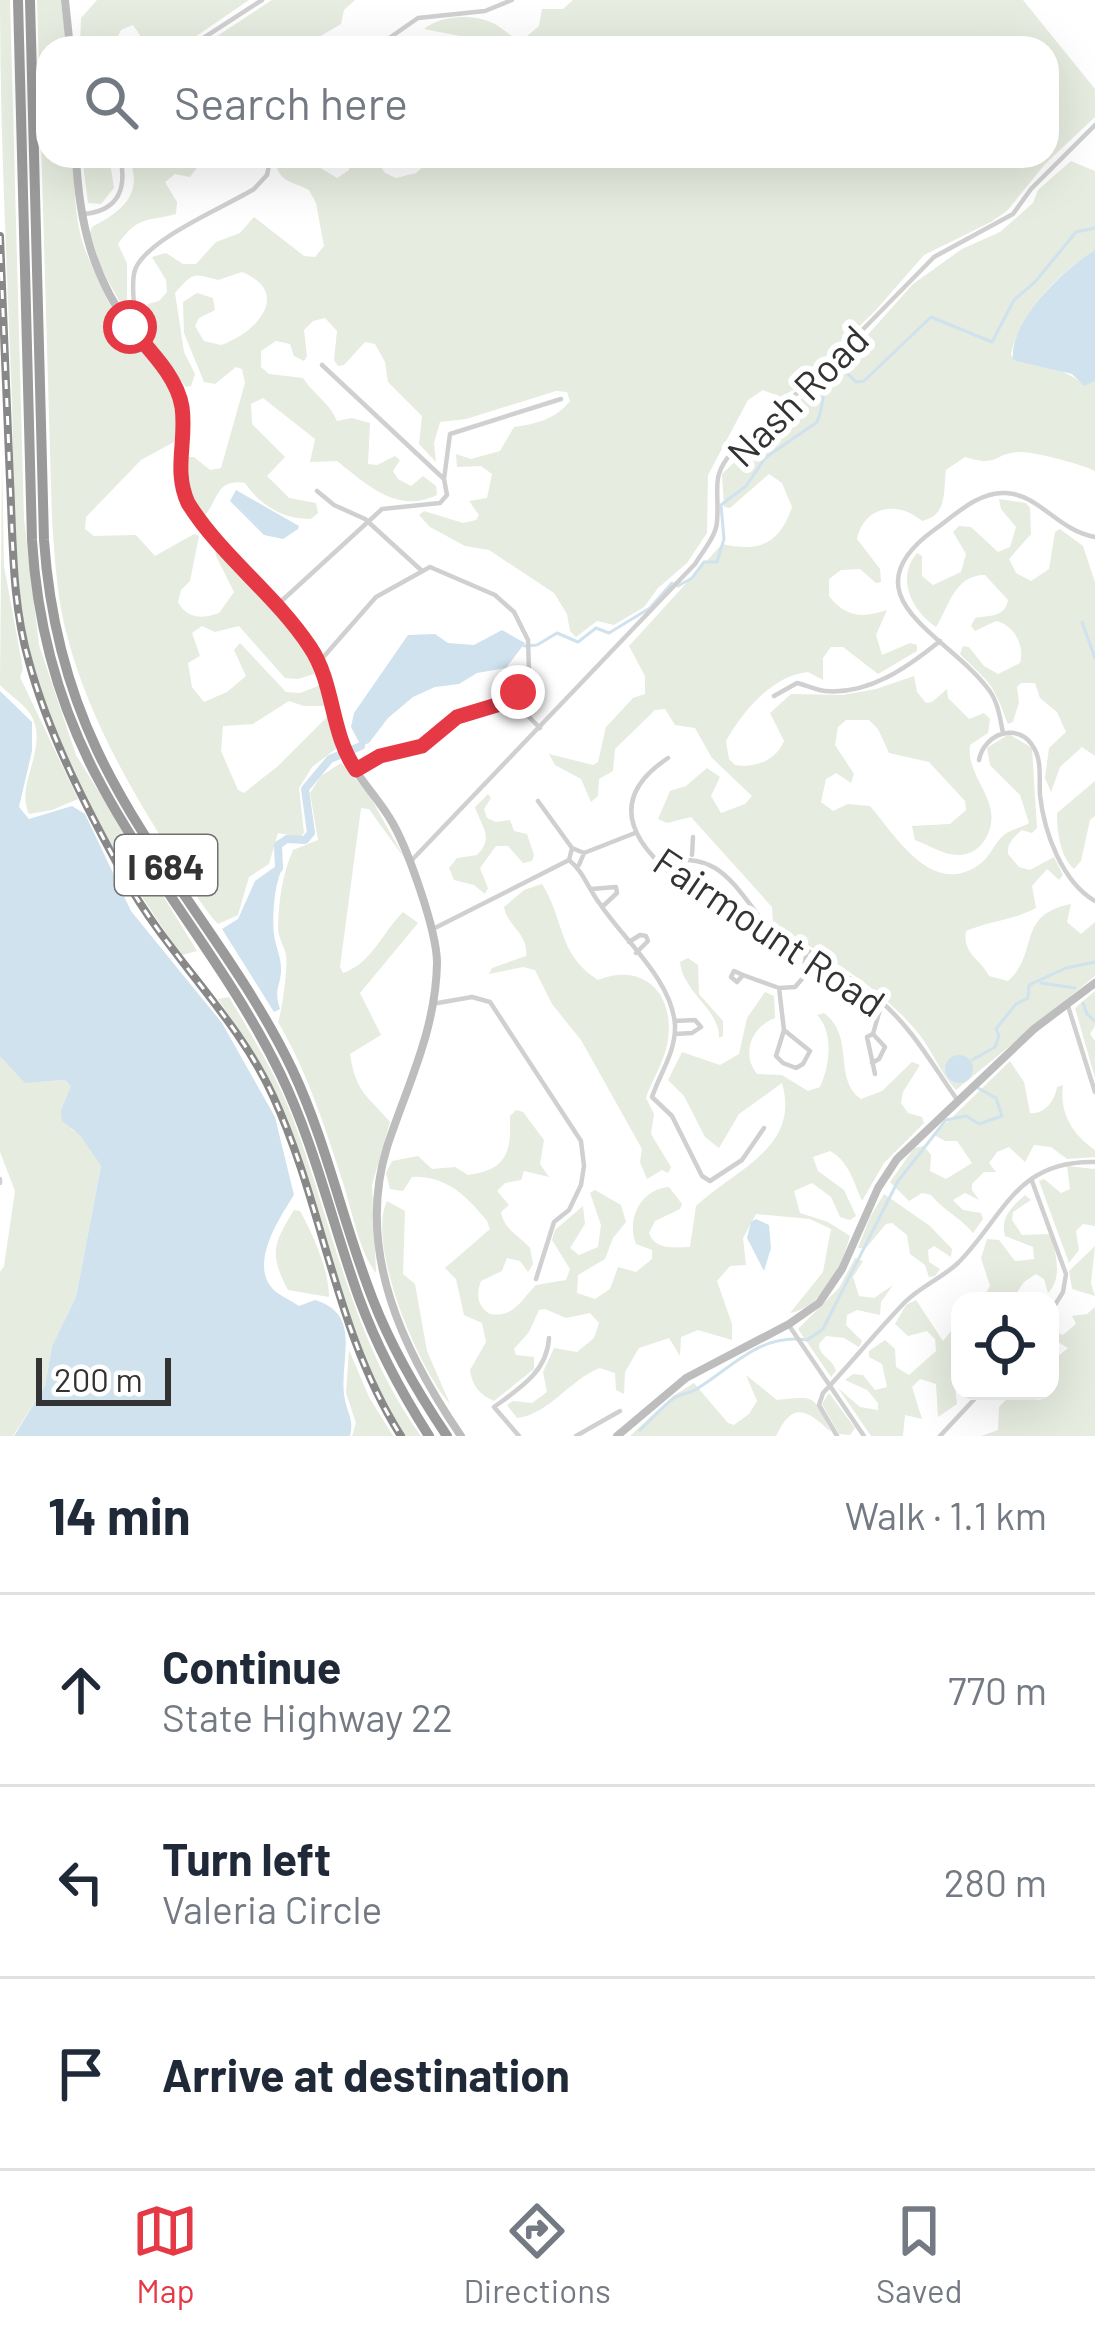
<!DOCTYPE html>
<html lang="en">
<head>
<meta charset="utf-8">
<style>
  :root { --surface:#fff; --page:#f2f2f3; --text:#1f2937; --muted:#747a83; --line:#e0e1e3; --accent:#e63946 }
  body { margin:0; font-family:Barlow,sans-serif; background:var(--page); color:var(--text) }
  .controls { position:absolute; right:36px; bottom:36px; display:grid; overflow:hidden; border-radius:24px; box-shadow:0 12px 48px #0002 }
  .controls button { width:108px; height:108px; display:grid; place-items:center; padding:0; border:0; border-bottom:3px solid var(--line); background:var(--surface); color:var(--text); font:60px sans-serif }
  .scale { position:absolute; left:36px; bottom:30px; width:135px; box-sizing:border-box; padding-left:12px; border:6px solid #333; border-top:0; font-size:33px; line-height:42px; white-space:nowrap; color:#333; -webkit-text-stroke:9px #fff; paint-order:stroke }
  .stop { position:absolute; width:36px; height:36px; margin:-27px; border:9px solid #e63946; border-radius:50%; background:#fff }
  .stop.end { background:#e63946; border-color:#fff; box-shadow:0 3px 12px #0008 }
  .list { margin:0; padding:0; list-style:none }
  h2 { display:flex; justify-content:space-between; align-items:center; height:156px; margin:0; padding:0 48px; font-size:51px }
  h2 small { font-size:39px; font-weight:400; color:var(--muted) }
  .list li { display:grid; grid-template-columns:78px 1fr auto; gap:36px; align-items:center; box-sizing:border-box; height:192px; padding:0 48px; border-top:3px solid var(--line) }
  .list b { display:block; font-size:45px; white-space:nowrap }
  .list p { margin:0; font-size:39px; white-space:nowrap; color:var(--muted) }
  .list em { font-size:39px; font-style:normal; color:var(--muted) }
  .icon { flex:none; width:66px; height:66px; fill:none; stroke:currentColor; stroke-width:2; stroke-linecap:round; stroke-linejoin:round }
  .map { position:relative; flex:none; width:1095px; height:1436px; overflow:hidden }
  .search { position:absolute; background:var(--surface); box-shadow:0 12px 48px #0002; left:36px; right:36px; top:36px; height:132px; display:flex; align-items:center; gap:30px; box-sizing:border-box; padding:0 42px; border-radius:36px; color:var(--muted); font-size:45px }
  .sheet { height:732px; background:var(--surface) }
  nav { display:flex; justify-content:space-around; align-items:center; box-sizing:border-box; height:168px; border-top:3px solid var(--line); background:var(--surface); font-size:33px; color:var(--muted) }
  nav a { display:grid; justify-items:center; gap:6px }
  nav .on { color:var(--accent) }
  .map>svg:first-child { display:block }
  .green { fill:#e6ecdf }
  .water { fill:#cfe2ee }
  .lines { fill:none; stroke-linecap:round; stroke-linejoin:round }
  .stream { stroke:#cfe2ee; stroke-width:3 }
  .river { stroke:#cfe2ee; stroke-width:8 }
  .street { stroke:#d0d0d0; stroke-width:4.5 }
  .secondary { stroke:#bdbdbd; stroke-width:8 }
  .highway { stroke:#9a9a9a; stroke-width:10 }
  .rail-casing { stroke:#888; stroke-width:8 }
  .rail { stroke:#fff; stroke-width:3; stroke-dasharray:9; stroke-linecap:butt }
  .route { stroke:#e63946; stroke-width:15 }
  .labels { text-anchor:middle; dominant-baseline:central; stroke-width:12; stroke-linejoin:round; paint-order:stroke }
  .shield { fill:#fff; stroke:#707070; stroke-width:3 }
  .shield-label { font-size:36px; font-weight:bold; fill:#333 }
  .street-label { font-size:39px; fill:#333; stroke:#fff }
</style>
</head>
<body>
<div class="map">
<svg width="1095" height="1436" viewBox="0 0 1095 1436">
  <rect width="100%" height="100%" fill="#fff"/>
  <!-- green -->
  <path class="green" d="M0 0H10L24 519 39 645 76 755 197 951 182 955C123 875 59 760 33 664 9 581 15 487 12 401 7 267 0 134 0 0Z
    M37 0H61L66 48H48V156H73C75 191 74 227 89 259 97 279 107 300 118 319 144 360 190 387 174 442L141 460 86 517 85 529 94 536 136 535 155 556 194 534 199 536 190 581 181 590 178 602C187 619 202 619 219 613L234 592 216 556 214 543 217 545 294 633 315 668 314 674 298 679 285 678 239 626 215 632 202 626 192 633 200 656 188 663 192 687 204 702 227 692 246 676 234 650 240 643 286 692 300 693 323 684 326 706H304L289 701 253 724 223 726 221 751 238 790 244 793 278 766 327 717 337 748 312 767 299 788 304 833 300 837 278 833 269 864 249 877 238 915 218 924C199 904 186 877 172 854 129 788 88 714 68 639 57 601 55 560 52 520Z
    M97 0H249L179 48H134L140 35 133 25 121 30 112 48H80L81 18Z
    M272 0H355L344 10 341 24 317 38V48H199Z
    M573 0H1023L1095 89V117L1045 164 1007 211 991 222 924 255 875 311 793 390 781 397 763 390 748 400 708 475 707 533 687 563 658 588 644 607 614 625 597 621 576 637 570 631 567 614 554 593 489 550 465 546 430 527 419 515 424 511 463 523 476 520 479 515 469 501 487 498 492 474 481 466 457 467 456 454 471 459 500 451 514 427C536 424 556 419 570 401L567 392 556 391 466 419 440 422 434 443 436 462 419 444 422 416 388 382 385 362 375 344 365 342 344 365 338 366 334 360 337 331 325 318 313 321 304 330 307 356 304 361 294 356 290 344 276 341 261 351V367L269 374 303 378C314 395 330 403 337 421L352 418 370 423 368 464 377 465 395 456 400 460 393 471 398 479 411 486 423 476 436 486 437 495C397 515 365 483 337 461L310 462 315 439 263 398 251 404 252 424 285 457 267 476 289 498 316 503 318 513 311 519C283 519 261 506 245 483 214 478 219 503 202 518L185 488 183 457H194L210 470 221 468 245 383 242 369 236 367 215 384 204 382 184 333 183 302 197 293 213 298 215 310 199 318 195 326 204 341 221 345C256 333 293 293 242 272L218 280C192 273 194 272 175 293L184 352 195 374 191 386 186 387 138 329 148 304 159 301 167 292 166 280 152 257 166 253 183 264H196L216 242 240 233 254 217 304 256 315 257 324 246 316 203 309 190C290 180 277 183 275 156H308L314 164 337 178 349 170 352 156H374L385 173 396 178 416 173 435 156H1047V48H479L460 36 424 29C441 15 474 13 495 24 505 30 511 37 521 41L539 26 542 9H563Z
    M82 156H109L114 188 101 204 88 203Z
    M128 156H206L190 177 175 174 165 182 177 202 176 214C149 222 139 214 118 244L127 263V315L101 268 90 233 92 227C123 211 145 193 128 156Z
    M1071 161 1095 171V250C1059 273 1021 311 1011 354L1015 361C1037 361 1069 371 1084 385L1095 381V471C1085 465 1032 451 1020 452 993 453 1000 468 965 457L946 470C943 492 948 515 922 521 898 500 864 506 857 539L880 569 881 582 876 583 860 569 841 570 829 579V596C846 618 863 618 887 610L876 635 882 655 910 643 917 645V651L878 674 843 647H831L823 658V680L808 672C773 675 742 712 726 741L729 759 735 765C755 768 776 761 784 741L770 713 791 694 843 695 876 689 914 676 917 692 926 703 932 702 947 689 948 698 969 719 984 713 990 719 988 733 970 745C967 769 984 784 990 807 996 827 983 855 959 855 946 856 928 845 915 840L912 826 950 824 966 810 965 801 929 762 889 753 878 729 869 720H846L838 727 835 745 854 774 851 783 836 773 826 779 821 802 833 811 848 804 870 806C896 836 932 899 980 864 991 856 994 843 1004 835 1011 829 1021 828 1029 823L1020 795 990 765 987 748 1009 734 1032 748 1037 828 1032 833 1022 830C1014 837 1007 843 1008 854L1019 867 1030 870 1054 857 1063 875 1059 880 1047 869 1032 886 1036 908C1013 920 990 921 966 931 962 954 981 959 989 976L1008 981C1040 953 1015 915 1071 904L1067 922 1081 934 1095 922V976L956 1090C941 1074 933 1052 919 1034 880 986 824 956 773 923L772 907 691 817 667 823 658 819 670 791 686 786 707 768 720 777 711 796 721 813 745 804 752 796 712 758 695 728 675 725 665 709 655 710 615 749 613 771 599 779 598 796 591 802 581 779 555 765 549 754 593 765 598 762 606 727 633 698 645 694V676L629 646 722 544C757 552 779 546 792 507L782 483 769 474 730 508 724 507 722 474 863 340 913 284 962 249 1000 232 1033 203 1038 190Z
    M2 458 4 566 23 669 20 677 78 799 52 810 29 814C15 785 47 751 33 719 26 704 11 697 0 685Z
    M999 499 1026 503 1030 508 1031 534 1009 559 1016 573 1031 581 1049 569 1055 532 1060 529 1083 546 1095 582V756L1082 747 1060 767 1051 792 1045 778 1049 748 1066 732 1057 712 1040 698 1035 683H1021L1017 687 1019 702 1013 722 1008 724C992 681 992 686 960 654L963 646 969 647 984 666 998 674 1020 663C1025 645 1014 625 996 621L975 631 971 626 975 618C989 615 1005 618 1008 600L985 575C954 575 949 607 936 627 911 610 896 578 917 553L922 556V576L933 585 961 572 966 554 953 532 959 526 971 527 998 552 1010 547 1016 527 1001 509Z
    M341 763 368 793 405 859 369 809 361 808 340 967 343 973C372 963 382 933 403 912L418 923 360 993 381 1035 350 1054C356 1093 367 1095 390 1122L372 1185 376 1273C359 1251 353 1214 344 1186 326 1130 308 1073 278 1022 282 1013 288 966 286 955 284 945 278 938 278 927 279 900 282 875 293 850L318 840 310 793 321 776Z
    M1095 781V816L1090 820 1081 861 1074 869C1060 856 1057 832 1057 813Z
    M488 794 491 798 484 809 487 818 496 822 510 820 514 831 527 834 534 855 532 861 523 863 508 846H496L480 868 488 888 485 894 474 885 454 880 449 868 457 858 477 855C495 838 481 826 475 807Z
    M542 884C565 920 557 954 598 980 646 961 677 997 667 1045 663 1064 652 1080 646 1098L654 1114 651 1134 671 1167 668 1173 662 1170 647 1179 640 1162 642 1149 581 1040 552 1004 535 970 523 967 489 974 492 968 526 956C529 934 507 926 504 907L524 890Z
    M688 958 698 965 699 994 723 1021V1036L719 1038C720 1009 683 993 680 962Z
    M811 959 860 990 871 1003C840 1004 811 994 811 959Z
    M1095 991V1026L1090 1034 1095 1041V1078L1075 1008Z
    M765 992 774 996 775 1018C751 1027 741 1054 757 1074L782 1075 808 1091 820 1087C830 1065 834 1032 817 1015L824 1013C856 1037 832 1079 861 1099L882 1091 912 1062 920 1065 903 1092 901 1103 908 1113 922 1117 924 1123 884 1163 862 1201C854 1183 849 1161 830 1151L813 1157 818 1171 844 1190 856 1216 850 1220 840 1217 831 1197 812 1183 794 1191 800 1213 828 1222 850 1236C842 1265 822 1308 790 1313L823 1272 831 1229 810 1219 756 1214 743 1238 746 1265 730 1266 717 1281 732 1324V1340L698 1330 681 1337 680 1356 669 1338 639 1348 625 1372 624 1394 616 1390 615 1373 600 1368C570 1379 550 1414 517 1418L507 1405 513 1401 532 1403 547 1392 543 1372 554 1348 577 1352 594 1338 599 1323 590 1313 566 1318 545 1309 539 1310 529 1332 514 1349 516 1355 534 1357V1369L494 1401C480 1395 472 1386 470 1370L486 1342 482 1323 464 1315 456 1279 445 1268 490 1229 487 1221C467 1196 445 1175 412 1177L403 1191 390 1189 386 1173 392 1161 418 1156 432 1169 455 1167 468 1175C509 1170 511 1150 510 1116L516 1110 523 1112 544 1140 540 1164 549 1177 524 1171 521 1180 505 1183 497 1191 509 1205 501 1212C504 1230 519 1235 530 1248L533 1264 528 1272 520 1261 507 1258 502 1271 481 1281C476 1295 477 1306 490 1314 514 1318 521 1300 536 1285L566 1280 570 1269 552 1240 555 1230 583 1206 585 1224 570 1248 579 1255 598 1247 601 1225 590 1193 595 1190 621 1205 626 1222 613 1238 605 1259 578 1275 577 1293 595 1299 610 1289 618 1267 636 1272 652 1259V1250L636 1244C626 1219 641 1189 669 1187L682 1204 680 1209 655 1221 649 1233C656 1251 674 1247 690 1247L696 1206C734 1170 801 1148 782 1083L739 1114 719 1148 705 1137 684 1096 668 1080 682 1052 720 1065 739 1054 747 1018Z
    M229 997C252 1036 277 1076 293 1119 333 1226 353 1342 421 1436H405C342 1339 327 1225 286 1119 268 1075 244 1038 218 999Z
    M0 1056 38 1082 65 1080 72 1086 71 1129 80 1134 101 1166 76 1297 52 1346 45 1386 13 1436H0V1272L4 1266 15 1191 0 1152Z
    M1010 1061 1024 1082 1030 1113C1045 1115 1055 1100 1057 1087L1063 1085C1059 1113 1073 1135 1095 1150V1157L1067 1159 1051 1147 1034 1145 1025 1162 1009 1147 997 1152 989 1163 996 1172H984L972 1184V1190L979 1200 965 1193 953 1200 963 1210 981 1213 983 1219 973 1233C960 1217 944 1211 931 1195L922 1193 909 1201 890 1182 914 1148 924 1146 931 1155 930 1171 946 1179 972 1163 957 1141H945L934 1135Z
    M1067 1166 1095 1169V1226L1083 1224 1076 1231 1079 1250 1069 1263 1039 1181 1044 1179 1061 1193 1070 1189Z
    M884 1194 930 1226 952 1249 951 1257 934 1246 928 1250 929 1262 940 1269 935 1276 929 1277 925 1265 910 1254 907 1235 892 1223 886 1224 866 1248H858L870 1217Z
    M1025 1195 1031 1200 1013 1212 1012 1220 1022 1235 1050 1234C1056 1253 1063 1278 1048 1293L1044 1279 1036 1274 1024 1282 1011 1301H970L986 1293 990 1286 981 1258 987 1239 999 1240 1015 1261 1034 1259 1033 1247 1005 1236C1000 1217 1012 1207 1025 1195Z
    M387 1201 405 1211 403 1274 415 1284 427 1351 450 1404C419 1370 366 1245 387 1201Z
    M294 1210 300 1211C313 1234 329 1270 329 1297L288 1290C269 1254 273 1244 294 1210Z
    M1095 1246 1091 1283 1095 1296 1072 1289 1069 1271Z
    M855 1258 863 1261 853 1277 859 1296 874 1298 893 1285 881 1302 880 1315 857 1310 847 1315 846 1325 862 1341 859 1347 844 1338 826 1336 819 1344C819 1357 833 1358 836 1371L831 1377 798 1329 839 1288Z
    M916 1300 943 1341 960 1320V1344L952 1361 957 1404 938 1417 936 1384 920 1379 912 1387 922 1419 905 1415 903 1436H871L838 1388 860 1407 878 1410V1403L867 1390 845 1380 853 1374 863 1375 875 1390 887 1387 882 1364 869 1357V1351L885 1340 895 1349 896 1367 909 1375 936 1351 935 1339 927 1331 908 1336 895 1324 906 1305Z
    M1095 1307V1436H981L998 1430 999 1407 1015 1391H1050V1363L1068 1348 1050 1337V1329L1063 1335 1076 1324 1072 1316 1087 1314Z
    M349 1350 369 1397 393 1436H352L356 1423 346 1393Z
    M746 1375 777 1400C817 1396 813 1395 831 1432 807 1410 793 1400 776 1436H630L673 1396 694 1383 728 1423 734 1425 749 1414 757 1401Z
    M829 1393 855 1428 850 1435 839 1434 822 1404Z"/>
  <!-- water -->
  <path class="water" d="M1095 250V381L1084 386 1072 374 1013 360C1009 321 1064 269 1095 250Z
    M236 490 299 526 298 529 283 539 264 535 230 501Z
    M502 630 525 643 506 668 477 673 459 684 435 687 413 697 388 718 369 743 361 746 351 727 354 713 408 635 435 634 448 643 474 645Z
    M0 691 32 722V751L19 807 29 819 72 806 85 814 131 911 222 1023 275 1117 294 1195C280 1217 247 1266 275 1291 281 1296 292 1301 299 1306L315 1300C365 1315 337 1363 345 1400 348 1415 354 1419 350 1436H14L45 1386 52 1346 76 1297 101 1166 80 1135 62 1121 61 1111 71 1086 65 1080 25 1083 0 1056Z
    M276 866 282 869C274 886 272 916 274 935 276 948 282 959 281 972 279 991 274 989 280 1009L274 1012 222 929 238 919 255 881Z
    M945 1069a14 14 0 1 1 28 0a14 14 0 1 1-28 0Z
    M756 1219 769 1225 771 1248 764 1271 747 1238 751 1222Z"/>
  <g class="lines">
    <!-- stream -->
    <path class="stream" d="M678 586 692 578 704 562H717L724 539 721 505 746 486 765 458 817 422C829 394 813 394 845 371L856 382 864 381 931 317 992 342 1014 300 1035 282 1076 232 1095 228
      M1082 622 1095 658
      M524 646 537 645 557 633 578 642 596 628 609 633 650 608 672 583
      M1041 983 1075 988
      M1083 1003 1087 1014 1095 1021
      M972 1060 995 1047 999 1036 996 1029 1016 1004 1028 998 1029 985 1066 968 1095 962
      M640 1430C651 1420 663 1405 676 1397 682 1394 689 1393 695 1390 732 1368 759 1333 807 1340L823 1329 898 1181 946 1120 966 1116 979 1124 1002 1116 996 1098 978 1088"/>
    <!-- river -->
    <path class="river" d="M279 868 278 845 287 839 305 840 311 833 305 789 330 759 361 746"/>
    <!-- street -->
    <path class="street" d="M188 48 262 0
      M375 48 418 18 485 11 512 0
      M85 214C120 210 127 187 120 156
      M130 327C139 310 129 289 135 270 146 239 225 207 254 189L267 175 271 156
      M322 365 444 479
      M317 491 334 505 365 519 421 570
      M276 606 382 509 440 503 447 495 444 479 450 434 561 399
      M319 662 376 597 430 567 495 595 514 612 528 640 529 671 518 692 500 704 468 712 422 746 379 756 356 770
      M774 696 797 683C806 685 815 690 825 691 869 695 908 667 940 641
      M500 704 525 713 540 728
      M1003 733C1000 718 998 702 989 690 950 636 842 597 934 530 955 515 979 491 1006 493 1040 495 1057 530 1095 537
      M668 758C584 814 663 874 720 906 734 914 751 913 763 921 801 948 842 970 878 999 912 1027 933 1066 958 1101
      M979 760C984 733 1019 721 1034 748 1042 761 1039 781 1040 795 1044 832 1062 882 1095 901
      M538 801 572 848 569 860
      M572 848 584 853 579 865
      M584 853 635 833
      M692 855 693 837
      M569 860C583 871 588 888 600 904 624 940 672 980 675 1025 676 1052 660 1073 652 1097L672 1116 702 1176 710 1181 742 1160 764 1128
      M411 861 695 564C703 551 716 536 717 522 720 489 709 477 734 450L825 368 934 257 1013 214 1031 189 1095 125
      M656 862C713 853 725 871 758 915
      M591 889 616 887 617 893 602 907
      M431 930 569 860
      M629 942 640 935 646 936 648 941 636 953
      M734 971 743 975 737 982 731 977Z
      M743 975 779 988 795 987 802 979 807 950
      M779 988 784 1030
      M432 1004 472 997 490 1002 581 1141 584 1166 581 1185 569 1210 554 1222 536 1279
      M1068 1006 1095 1092
      M784 1030 810 1051 803 1064 796 1068 783 1063 776 1056Z
      M675 1034 692 1033 701 1027 695 1020 675 1021
      M872 1063 879 1059 885 1047 873 1034
      M875 1074 867 1037 873 1034 882 1002
      M0 1179V1183
      M1032 1181 1066 1274 1063 1292 1050 1313
      M790 1327 864 1436
      M519 1436 494 1407C520 1388 547 1372 549 1338
      M576 1436 620 1411
      M837 1436 819 1405 823 1393C851 1363 877 1331 905 1302 921 1286 942 1278 958 1263 1004 1217 1015 1160 1095 1162
      M940 1436 982 1391"/>
    <!-- secondary -->
    <path class="secondary" d="M65 0 70 48
      M76 156C79 222 92 276 132 330 149 352 172 372 180 399 192 443 165 473 196 516 233 559 278 599 310 646 331 677 329 716 343 749 354 774 375 794 389 817 407 845 437 931 437 963 436 1030 407 1086 387 1147 355 1251 403 1351 461 1436
      M617 1436 686 1378 789 1324 819 1303 842 1269 878 1188 897 1159 1034 1029 1095 983"/>
    <!-- highway -->
    <path class="highway" d="M18 0 32 540C37 624 58 703 97 777 151 880 229 968 280 1073 315 1145 332 1223 359 1298 377 1347 401 1392 429 1436
      M30 0 44 540C49 613 66 684 97 750 150 863 238 956 292 1069 327 1143 343 1224 373 1300 392 1349 418 1393 447 1436"/>
    <defs>
      <path id="rail" d="M0 236C3 318 7 400 10 481 13 542 12 604 29 662 49 736 88 811 125 878 168 956 236 1015 273 1096 324 1207 335 1332 401 1436"/>
    </defs>
    <!-- rail casing -->
    <use href="#rail" class="rail-casing"/>
    <!-- rail -->
    <use href="#rail" class="rail"/>
  </g>
  <g class="lines">
    <!-- route -->
    <path class="route" d="M130 327C149 350 177 376 182 407 187 441 173 470 188 503 221 556 275 594 310 647 335 684 330 733 356 770L380 756 422 746 457 717 500 704 518 692"/>
  </g>
  <g class="labels">
    <!-- shield labels -->
    <rect class="shield" x="115" y="835" width="102" height="60" rx="9"/>
    <g class="shield-label">
      <text x="166" y="865">I 684</text>
    </g>
    <!-- street labels -->
    <g class="street-label">
      <text transform="translate(797 395) rotate(-45)">Nash Road</text>
      <text transform="translate(770 931) rotate(34)">Fairmount Road</text>
    </g>
  </g>
</svg>
<div class="controls">
<button><svg class="icon" aria-label="locate" viewBox="0 0 24 24"><circle cx="12" cy="12" r="6"/><path d="M12 2v4M12 18v4M2 12h4M18 12h4"/></svg></button>
</div>
<div class="scale">200 m</div>
<div class="stop" style="left:130px;top:327px"></div>
<div class="stop end" style="left:518px;top:692px"></div>
<div class="search"><svg class="icon" aria-label="search" viewBox="0 0 24 24"><circle cx="10" cy="10" r="6"/><path d="M15 15l6 6"/></svg>Search here</div>
</div>
<section class="sheet">
<h2>14 min<small>Walk · 1.1 km</small></h2>
<ul class="list">
<li><svg class="icon" aria-label="ahead" viewBox="0 0 24 24"><path d="M12 20V5M6 11l6-6 6 6"/></svg><div><b>Continue</b><p>State Highway 22</p></div><em>770 m</em></li>
<li><svg class="icon" aria-label="left" viewBox="0 0 24 24"><path d="M17 20v-9H6M10 6l-5 5 5 5"/></svg><div><b>Turn left</b><p>Valeria Circle</p></div><em>280 m</em></li>
<li><svg class="icon" aria-label="arrive" viewBox="0 0 24 24"><path d="M6 21V4h12l-3 4 3 4H6"/></svg><div><b>Arrive at destination</b></div></li>
</ul>
</section>
<nav>
<a class="on"><svg class="icon" aria-label="map" viewBox="0 0 24 24"><path d="M3 6l6-2 6 2 6-2v14l-6 2-6-2-6 2zM9 4v14M15 6v14"/></svg>Map</a>
<a><svg class="icon" aria-label="directions" viewBox="0 0 24 24"><path d="M12 3l9 9-9 9-9-9zM9 14v-3h6M13 9l2 2-2 2"/></svg>Directions</a>
<a><svg class="icon" aria-label="saved" viewBox="0 0 24 24"><path d="M7 4h10v16l-5-4-5 4z"/></svg>Saved</a>
</nav>
</body>
</html>
